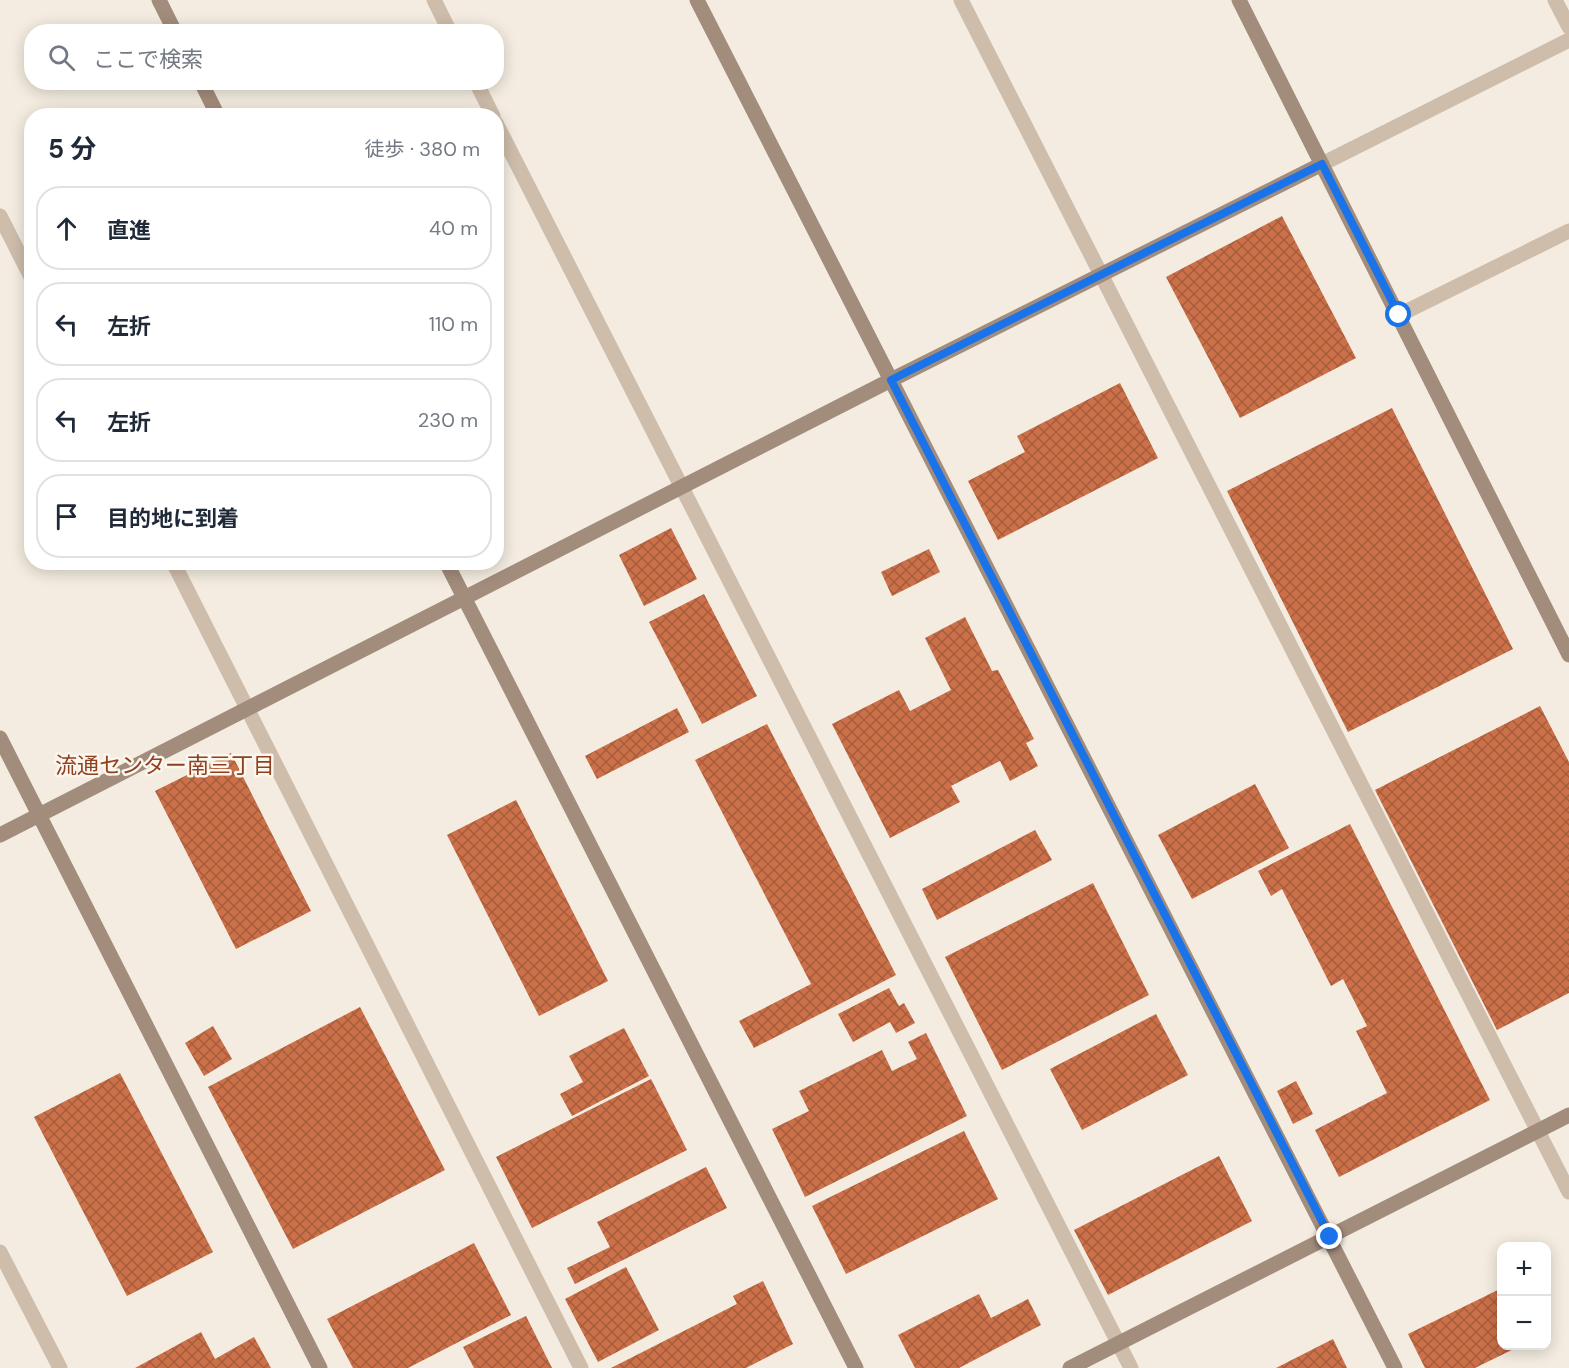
<!DOCTYPE html>
<html lang="ja">
<head>
<meta charset="utf-8">
<style>
  :root { --surface:#fff; --page:#f2f2f3; --text:#1f2937; --muted:#747a83; --line:#e0e1e3 }
  body { margin:0; font-family:"DM Sans","Noto Sans JP",sans-serif; background:var(--page); color:var(--text) }
  .controls { position:absolute; right:18px; bottom:18px; display:grid; overflow:hidden; border-radius:12px; box-shadow:0 3px 15px #0003 }
  .controls button { width:54px; height:54px; display:grid; place-items:center; padding:0; border:0; border-bottom:2px solid var(--line); background:var(--surface); color:var(--text); font:30px sans-serif }
  .stop { position:absolute; width:18px; height:18px; margin:-14px; border:4px solid #1a73e8; border-radius:50%; background:#fff }
  .stop.end { background:#1a73e8; border-color:#fff; box-shadow:0 2px 6px #0008 }
  .list { margin:0; padding:0; list-style:none }
  h2 { display:flex; justify-content:space-between; align-items:center; height:78px; margin:0; padding:0 24px; font-size:26px }
  h2 small { font-size:20px; font-weight:400; color:var(--muted) }
  .list li { display:grid; grid-template-columns:39px 1fr auto; gap:18px; align-items:center; box-sizing:border-box; height:84px; margin:0 12px 12px; padding:0 12px; border:2px solid var(--line); border-radius:24px }
  .list b { display:block; font-size:22px; white-space:nowrap }
  .list em { font-size:20px; font-style:normal; color:var(--muted) }
  .icon { flex:none; width:33px; height:33px; fill:none; stroke:currentColor; stroke-width:2; stroke-linecap:round; stroke-linejoin:round }
  .map { position:relative; flex:none; width:1569px; height:1368px; overflow:hidden }
  .search { position:absolute; background:var(--surface); box-shadow:0 3px 15px #0003; left:24px; top:24px; width:480px; height:66px; display:flex; align-items:center; gap:15px; box-sizing:border-box; padding:0 21px; border-radius:24px; color:var(--muted); font-size:22px }
  .panel { position:absolute; background:var(--surface); box-shadow:0 3px 15px #0003; left:24px; top:108px; width:480px; height:462px; border-radius:24px }
  .map>svg:first-child { display:block }
  .building { fill:url(#building-cross-hatch) }
  .lines { fill:none; stroke-linecap:round; stroke-linejoin:round }
  .street { stroke:#cebdab; stroke-width:15 }
  .secondary { stroke:#a28c7c; stroke-width:15 }
  .route { stroke:#1a73e8; stroke-width:8 }
  .labels { text-anchor:middle; dominant-baseline:central; stroke-width:5; stroke-linejoin:round; paint-order:stroke }
  .neighbourhood-label { font-size:22px; fill:#8f411f; stroke:#fbf6ee }
</style>
</head>
<body>
<div class="map">
<svg width="1569" height="1368" viewBox="0 0 1569 1368">
  <defs>
    <pattern id="building-cross-hatch" width="8" height="8" patternUnits="userSpaceOnUse" patternTransform="scale(1.5)"><rect width="8" height="8" fill="#cb7048"/><path d="M0 0l8 8M0 8l8-8" fill="none" stroke="#a65d3c"/></pattern>
  </defs>
  <rect width="100%" height="100%" fill="#f4ece0"/>
  <!-- building -->
  <path class="building" d="M1282 216 1356 358 1240 418 1166 277Z
    M1120 383 1158 458 998 540 968 481 1025 452 1017 436Z
    M1392 408 1513 649 1348 732 1227 491Z
    M671 528 697 579 644 606 619 555Z
    M929 549 940 572 892 596 881 572Z
    M704 594 757 696 702 724 649 622Z
    M965 617 992 671 998 670 1034 739 1026 743 1038 766 1010 781 1000 761 951 786 960 802 890 838 832 724 899 690 910 711 951 690 925 638Z
    M1540 706 1569 762V993L1497 1030 1375 790Z
    M677 708 689 732 597 779 585 756Z
    M767 724 896 975 754 1048 739 1021 811 984 695 760Z
    M231 753 311 911 236 949 155 791Z
    M1255 784 1289 848 1192 899 1158 835Z
    M516 800 608 981 539 1016 447 835Z
    M1350 824 1490 1100 1339 1177 1315 1130 1387 1093 1356 1031 1367 1026 1343 979 1331 986 1282 889 1271 896 1258 871Z
    M1035 830 1052 860 937 920 922 889Z
    M1093 883 1149 995 1002 1070 945 957Z
    M889 988 899 1006 904 1003 915 1023 896 1033 890 1022 853 1042 838 1014Z
    M360 1007 445 1170 293 1249 208 1087Z
    M1156 1014 1188 1075 1082 1130 1050 1069Z
    M213 1026 232 1059 204 1076 185 1043Z
    M624 1028 649 1076 572 1116 560 1094 583 1082 569 1056Z
    M926 1033 967 1116 805 1197 772 1129 809 1111 799 1091 882 1050 892 1071 917 1059 908 1042Z
    M120 1073 213 1252 127 1296 34 1117Z
    M651 1079 687 1150 532 1228 496 1157Z
    M1296 1081 1313 1114 1293 1124 1277 1091Z
    M964 1131 998 1199 846 1274 812 1206Z
    M1219 1156 1252 1221 1108 1295 1074 1230Z
    M706 1167 727 1208 575 1284 567 1268 610 1247 597 1222Z
    M474 1243 511 1315 408 1368H353L327 1319Z
    M626 1267 659 1330 598 1362 565 1299Z
    M763 1281 793 1344 746 1368H611L737 1304 733 1296Z
    M1502 1288V1346H1520L1475 1368H1425L1408 1334Z
    M979 1294 991 1318 1028 1299 1041 1325 959 1368H915L898 1335Z
    M526 1316 552 1368H474L463 1347Z
    M201 1332 215 1359 254 1337 271 1368H135Z
    M1333 1339 1347 1368H1276Z"/>
  <g class="lines">
    <!-- street -->
    <path class="street" d="M434 0 450 32
      M961 0 1569 1192
      M1555 0 1569 27
      M476 82 493 116
      M496 123 1131 1368
      M1322 164 1569 40
      M0 216 32 279
      M1399 315 1569 231
      M173 562 581 1368
      M0 1252 60 1368"/>
    <!-- secondary -->
    <path class="secondary" d="M159 0 175 32
      M697 0 1395 1368
      M1239 0 1569 655
      M201 82 218 116
      M446 562 856 1368
      M0 738 320 1368
      M0 835 891 380 1322 164
      M1070 1368 1569 1115"/>
  </g>
  <g class="lines">
    <!-- route -->
    <path class="route" d="M1330 1237 891 380 1322 164 1399 315"/>
  </g>
  <g class="labels">
    <!-- neighbourhood labels -->
    <g class="neighbourhood-label">
      <text x="165" y="765">流通センター南三丁目</text>
    </g>
  </g>
</svg>
<div class="controls">
<button>+</button>
<button>−</button>
</div>
<div class="stop" style="left:1399px;top:315px"></div>
<div class="stop end" style="left:1330px;top:1237px"></div>
<div class="search"><svg class="icon" aria-label="search" viewBox="0 0 24 24"><circle cx="10" cy="10" r="6"/><path d="M15 15l6 6"/></svg>ここで検索</div>
<section class="panel">
<h2>5 分<small>徒歩 · 380 m</small></h2>
<ul class="list">
<li><svg class="icon" aria-label="ahead" viewBox="0 0 24 24"><path d="M12 20V5M6 11l6-6 6 6"/></svg><div><b>直進</b></div><em>40 m</em></li>
<li><svg class="icon" aria-label="left" viewBox="0 0 24 24"><path d="M17 20v-9H6M10 6l-5 5 5 5"/></svg><div><b>左折</b></div><em>110 m</em></li>
<li><svg class="icon" aria-label="left" viewBox="0 0 24 24"><path d="M17 20v-9H6M10 6l-5 5 5 5"/></svg><div><b>左折</b></div><em>230 m</em></li>
<li><svg class="icon" aria-label="arrive" viewBox="0 0 24 24"><path d="M6 21V4h12l-3 4 3 4H6"/></svg><div><b>目的地に到着</b></div></li>
</ul>
</section>
</div>
</body>
</html>
